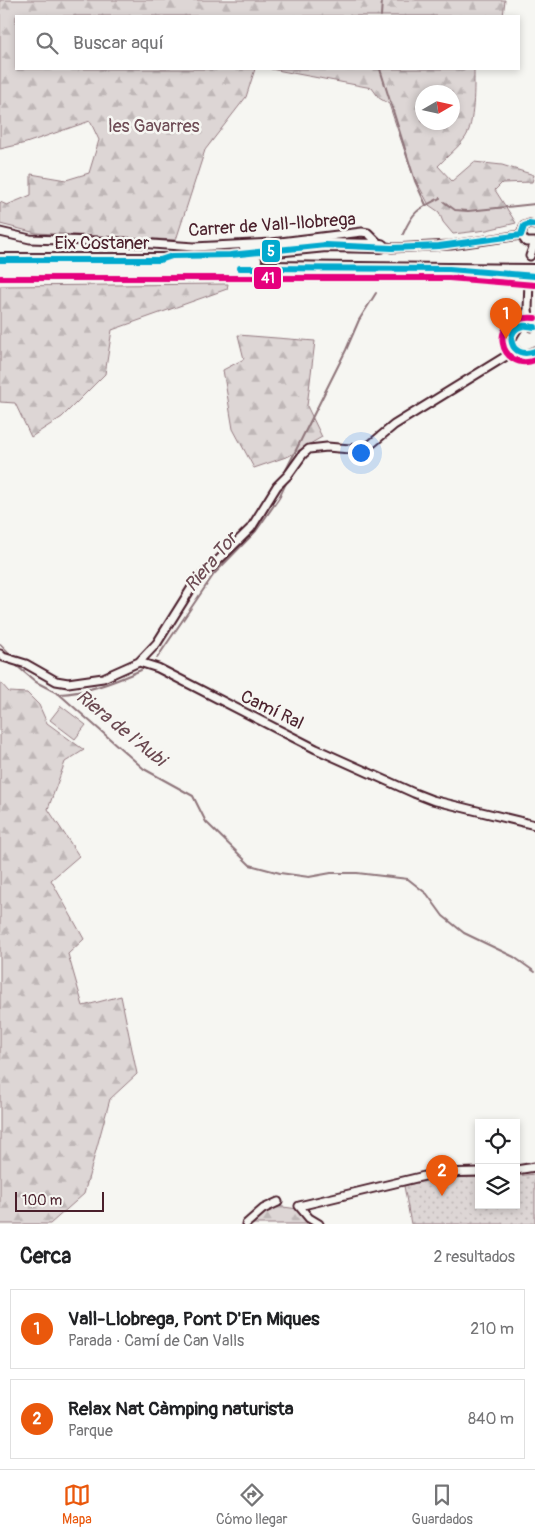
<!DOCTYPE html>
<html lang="es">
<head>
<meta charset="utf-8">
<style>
  :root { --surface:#fff; --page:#f2f2f2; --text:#202124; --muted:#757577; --line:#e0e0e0; --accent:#ea580c }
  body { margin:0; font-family:Pangolin,sans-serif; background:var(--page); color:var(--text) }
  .controls { position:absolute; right:15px; bottom:15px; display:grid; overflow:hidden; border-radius:0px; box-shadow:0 2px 8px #0003 }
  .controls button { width:45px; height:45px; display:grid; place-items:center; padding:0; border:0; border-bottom:1px solid var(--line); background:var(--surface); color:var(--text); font:25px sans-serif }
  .compass { position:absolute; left:415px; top:85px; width:45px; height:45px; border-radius:50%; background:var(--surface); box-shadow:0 2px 8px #0003; rotate:81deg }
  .scale { position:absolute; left:15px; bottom:12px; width:89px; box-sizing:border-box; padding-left:5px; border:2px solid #4a1f2b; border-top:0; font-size:14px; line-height:18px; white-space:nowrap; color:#4a1f2b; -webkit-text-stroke:4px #f6f6f2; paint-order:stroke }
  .you { position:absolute; left:360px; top:452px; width:18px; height:18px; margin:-12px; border:4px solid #fff; border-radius:50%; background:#1a73e8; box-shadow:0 0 0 8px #1a73e833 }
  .badge { display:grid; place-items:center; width:32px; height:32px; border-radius:50%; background:var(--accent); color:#fff; font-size:16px; font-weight:700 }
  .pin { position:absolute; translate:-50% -41px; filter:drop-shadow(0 1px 2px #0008) }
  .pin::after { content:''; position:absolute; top:26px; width:18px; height:15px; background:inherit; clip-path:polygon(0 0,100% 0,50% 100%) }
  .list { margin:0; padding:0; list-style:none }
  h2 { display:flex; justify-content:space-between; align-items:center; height:65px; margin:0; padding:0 20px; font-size:21px }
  h2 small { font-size:16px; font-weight:400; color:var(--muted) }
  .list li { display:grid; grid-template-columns:32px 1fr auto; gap:15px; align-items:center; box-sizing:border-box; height:80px; margin:0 10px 10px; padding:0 10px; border:1px solid var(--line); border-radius:0px }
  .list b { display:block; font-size:19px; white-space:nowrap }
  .list p { margin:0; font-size:16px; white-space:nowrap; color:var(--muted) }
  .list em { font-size:16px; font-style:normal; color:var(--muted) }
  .icon { flex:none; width:28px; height:28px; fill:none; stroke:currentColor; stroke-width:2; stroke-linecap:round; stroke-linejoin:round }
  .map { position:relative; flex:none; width:535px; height:1224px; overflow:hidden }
  .search { position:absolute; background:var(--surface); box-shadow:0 2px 8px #0003; left:15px; right:15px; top:15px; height:55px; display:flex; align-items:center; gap:12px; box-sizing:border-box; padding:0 18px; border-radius:0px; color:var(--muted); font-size:19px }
  .sheet { height:245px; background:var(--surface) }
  nav { display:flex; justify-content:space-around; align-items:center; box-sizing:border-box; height:70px; border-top:1px solid var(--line); background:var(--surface); font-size:14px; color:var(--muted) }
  nav a { display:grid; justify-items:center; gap:2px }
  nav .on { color:var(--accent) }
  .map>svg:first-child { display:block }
  .forest { fill:url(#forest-firs); stroke:#947a80; fill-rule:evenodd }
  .park { fill:url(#park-dots); stroke:#947a80 }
  .pitch { fill:#ddd6d5; stroke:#947a80 }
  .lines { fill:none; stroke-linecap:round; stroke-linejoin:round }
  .stream { stroke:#8e747a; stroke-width:2 }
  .street-casing { stroke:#4a1f2b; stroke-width:11 }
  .highway-casing { stroke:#4a1f2b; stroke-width:16 }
  .street { stroke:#f6f6f2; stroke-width:7 }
  .highway { stroke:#f6f6f2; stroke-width:12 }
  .bus-1-casing { stroke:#f6f6f2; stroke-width:10 }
  .bus-2-casing { stroke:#f6f6f2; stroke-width:10 }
  .bus-1 { stroke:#00a9ce; stroke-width:6 }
  .bus-2 { stroke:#e5007d; stroke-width:6 }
  .labels { text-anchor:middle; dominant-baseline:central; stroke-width:5; stroke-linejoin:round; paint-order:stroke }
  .park-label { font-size:18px; fill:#6f4d56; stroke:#f6f6f2 }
  .street-label { font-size:18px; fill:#4a1f2b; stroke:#f6f6f2 }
  .water-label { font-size:19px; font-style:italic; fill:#6c4a52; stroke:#f6f6f2 }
  .line-badge { stroke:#f6f6f2; stroke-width:2 }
  .badge-label { font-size:14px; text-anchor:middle; font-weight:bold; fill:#fff }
</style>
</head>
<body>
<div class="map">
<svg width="535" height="1224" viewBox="0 0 535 1224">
  <defs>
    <pattern id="forest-firs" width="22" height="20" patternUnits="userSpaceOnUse" patternTransform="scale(1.25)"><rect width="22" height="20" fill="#ddd6d5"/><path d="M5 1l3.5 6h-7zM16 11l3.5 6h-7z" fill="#bfb7b7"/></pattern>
    <pattern id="park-dots" width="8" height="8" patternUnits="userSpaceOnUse" patternTransform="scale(1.25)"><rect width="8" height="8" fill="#ddd6d5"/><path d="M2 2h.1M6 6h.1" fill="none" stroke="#bfb7b7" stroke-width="1.8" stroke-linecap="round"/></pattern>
  </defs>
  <rect width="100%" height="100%" fill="#f6f6f2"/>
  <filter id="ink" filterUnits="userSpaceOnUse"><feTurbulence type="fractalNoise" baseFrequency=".02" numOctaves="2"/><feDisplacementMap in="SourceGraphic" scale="10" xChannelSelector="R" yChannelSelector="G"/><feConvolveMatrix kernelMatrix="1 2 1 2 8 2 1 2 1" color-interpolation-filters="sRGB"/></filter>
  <g filter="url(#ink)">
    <!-- forest -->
    <path class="forest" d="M0 0H505L503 16H16V69H255L246 97 205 150 176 240 36 233 0 224V202L7 205 31 195V174L66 180 89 173 99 140 90 121 26 143 0 149Z
      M271 69H474C474 86 475 124 465 138 458 148 446 157 438 166L452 181 474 162 502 165 534 175 532 182 502 183 495 190 516 223 487 230 453 234 443 222 439 212 429 205 412 173 389 104 379 98 372 88ZM422 92H452V122H422Z
      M228 284 227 289 112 330 105 374 62 417 31 437 15 403 0 402V286Z
      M238 335 315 341 307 406 322 437 289 456 254 468 233 429 223 370 244 359Z
      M0 682 9 692 27 693 39 705 47 723 84 750 65 762 48 809 79 856 51 880 84 939 68 954 83 1006 121 996 137 1074 110 1099 84 1194 50 1224H0Z
      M276 1206 298 1209 307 1220 306 1224H247L265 1210Z"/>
    <!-- park -->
    <path class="park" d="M535 1174V1224H411L404 1186 437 1178 479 1177V1205H516V1176Z"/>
    <!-- pitch -->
    <path class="pitch" d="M61 706 86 725 75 739 50 720Z"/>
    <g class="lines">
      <!-- stream -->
      <path class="stream" d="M381 16 382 0
        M380 69 415 181 426 205
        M444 202 455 210 468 211 535 204
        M403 234C413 211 418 209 440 198
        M286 470 346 350 359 320 376 293
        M0 644 10 654
        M157 658 214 574 256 531 279 498 286 483
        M17 666 36 682 59 694 144 769 193 796 206 822 250 865 280 873 309 877 331 873H357L408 879 427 894 443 916 464 933 514 957 535 972
        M60 694C87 693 117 681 141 670"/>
      <defs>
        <path id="street" d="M0 232 30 239 124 242 194 247 272 243 362 232 368 233 381 246 392 248 451 245 521 235
          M535 242H526L521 235 524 226 529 224 535 225
          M530 256 535 242
          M529 279 528 310 531 327
          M528 310C526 313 525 317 523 321 518 330 501 345 520 353 526 355 530 354 535 351
          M0 654 3 657 26 664 56 681 68 683 103 678 139 662 157 643 194 584 251 528 277 486 288 475 303 454 309 449 327 447 350 449 370 445 394 425 516 350
          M139 662 158 668 316 749 414 793 432 800 535 825
          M516 1170 535 1167
          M246 1224 263 1209 278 1202
          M319 1224 309 1218 299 1206 437 1173 479 1172"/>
        <path id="highway" d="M244 253 326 245 381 246
          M0 260H255
          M0 269 72 270 268 268 535 271"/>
      </defs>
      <!-- street casing -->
      <use href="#street" class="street-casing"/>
      <!-- highway casing -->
      <use href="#highway" class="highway-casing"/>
      <!-- street -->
      <use href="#street" class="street"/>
      <!-- highway -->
      <use href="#highway" class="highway"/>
      <defs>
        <path id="bus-1" d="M0 260H160L172 256 230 255 326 245 392 248 439 246 521 235 524 226 529 224 535 225
          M240 268 449 269 535 276
          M535 327C531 327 527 325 523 326 504 329 509 361 535 351"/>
        <path id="bus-2" d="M0 278H449L535 285
          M535 318C484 314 500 374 535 360"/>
      </defs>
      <!-- bus-1 casing -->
      <use href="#bus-1" class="bus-1-casing"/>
      <!-- bus-2 casing -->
      <use href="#bus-2" class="bus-2-casing"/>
      <!-- bus-1 -->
      <use href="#bus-1" class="bus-1"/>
      <!-- bus-2 -->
      <use href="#bus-2" class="bus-2"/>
    </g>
  </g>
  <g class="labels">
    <!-- park labels -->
    <g class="park-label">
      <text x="154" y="126">les Gavarres</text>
    </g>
    <!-- street labels -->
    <g class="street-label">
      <text transform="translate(272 225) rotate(-4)">Carrer de Vall-llobrega</text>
      <text x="102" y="243">Eix Costaner</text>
      <text transform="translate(272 710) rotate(26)">Camí Ral</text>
    </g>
    <!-- water labels -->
    <g class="water-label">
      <text transform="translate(211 562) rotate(-50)">Riera Tor</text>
      <text transform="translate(121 728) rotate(39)">Riera de l'Aubi</text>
    </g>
  </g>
  <g class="line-badge">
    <rect x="261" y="239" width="20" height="24" rx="5" fill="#00a9ce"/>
    <rect x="253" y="266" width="29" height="24" rx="5" fill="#e5007d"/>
  </g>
  <g class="badge-label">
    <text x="271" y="256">5</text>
    <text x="268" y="283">41</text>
  </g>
</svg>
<div class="controls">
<button><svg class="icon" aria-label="locate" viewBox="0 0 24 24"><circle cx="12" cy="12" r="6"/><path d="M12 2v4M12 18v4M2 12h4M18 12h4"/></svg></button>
<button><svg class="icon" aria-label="layers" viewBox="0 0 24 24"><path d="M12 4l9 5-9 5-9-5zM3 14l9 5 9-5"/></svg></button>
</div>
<svg class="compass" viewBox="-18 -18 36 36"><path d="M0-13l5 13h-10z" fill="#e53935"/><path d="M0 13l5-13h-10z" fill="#757577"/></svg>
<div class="scale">100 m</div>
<div class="you"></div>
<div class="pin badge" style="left:506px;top:339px">1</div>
<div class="pin badge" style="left:442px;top:1196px">2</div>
<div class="search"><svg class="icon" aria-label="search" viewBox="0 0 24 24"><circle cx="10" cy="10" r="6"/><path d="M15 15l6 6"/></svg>Buscar aquí</div>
</div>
<section class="sheet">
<h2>Cerca<small>2 resultados</small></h2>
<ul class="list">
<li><span class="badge">1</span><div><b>Vall-Llobrega, Pont D'En Miques</b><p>Parada · Camí de Can Valls</p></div><em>210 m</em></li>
<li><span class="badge">2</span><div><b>Relax Nat Càmping naturista</b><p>Parque</p></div><em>840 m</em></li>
</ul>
</section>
<nav>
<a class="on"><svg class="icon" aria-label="map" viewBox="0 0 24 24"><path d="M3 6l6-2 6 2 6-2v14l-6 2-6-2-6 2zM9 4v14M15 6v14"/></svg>Mapa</a>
<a><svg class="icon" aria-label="directions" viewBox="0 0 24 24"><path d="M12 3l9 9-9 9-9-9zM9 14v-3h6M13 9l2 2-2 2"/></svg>Cómo llegar</a>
<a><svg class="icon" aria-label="saved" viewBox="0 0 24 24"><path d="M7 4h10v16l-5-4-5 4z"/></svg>Guardados</a>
</nav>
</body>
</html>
